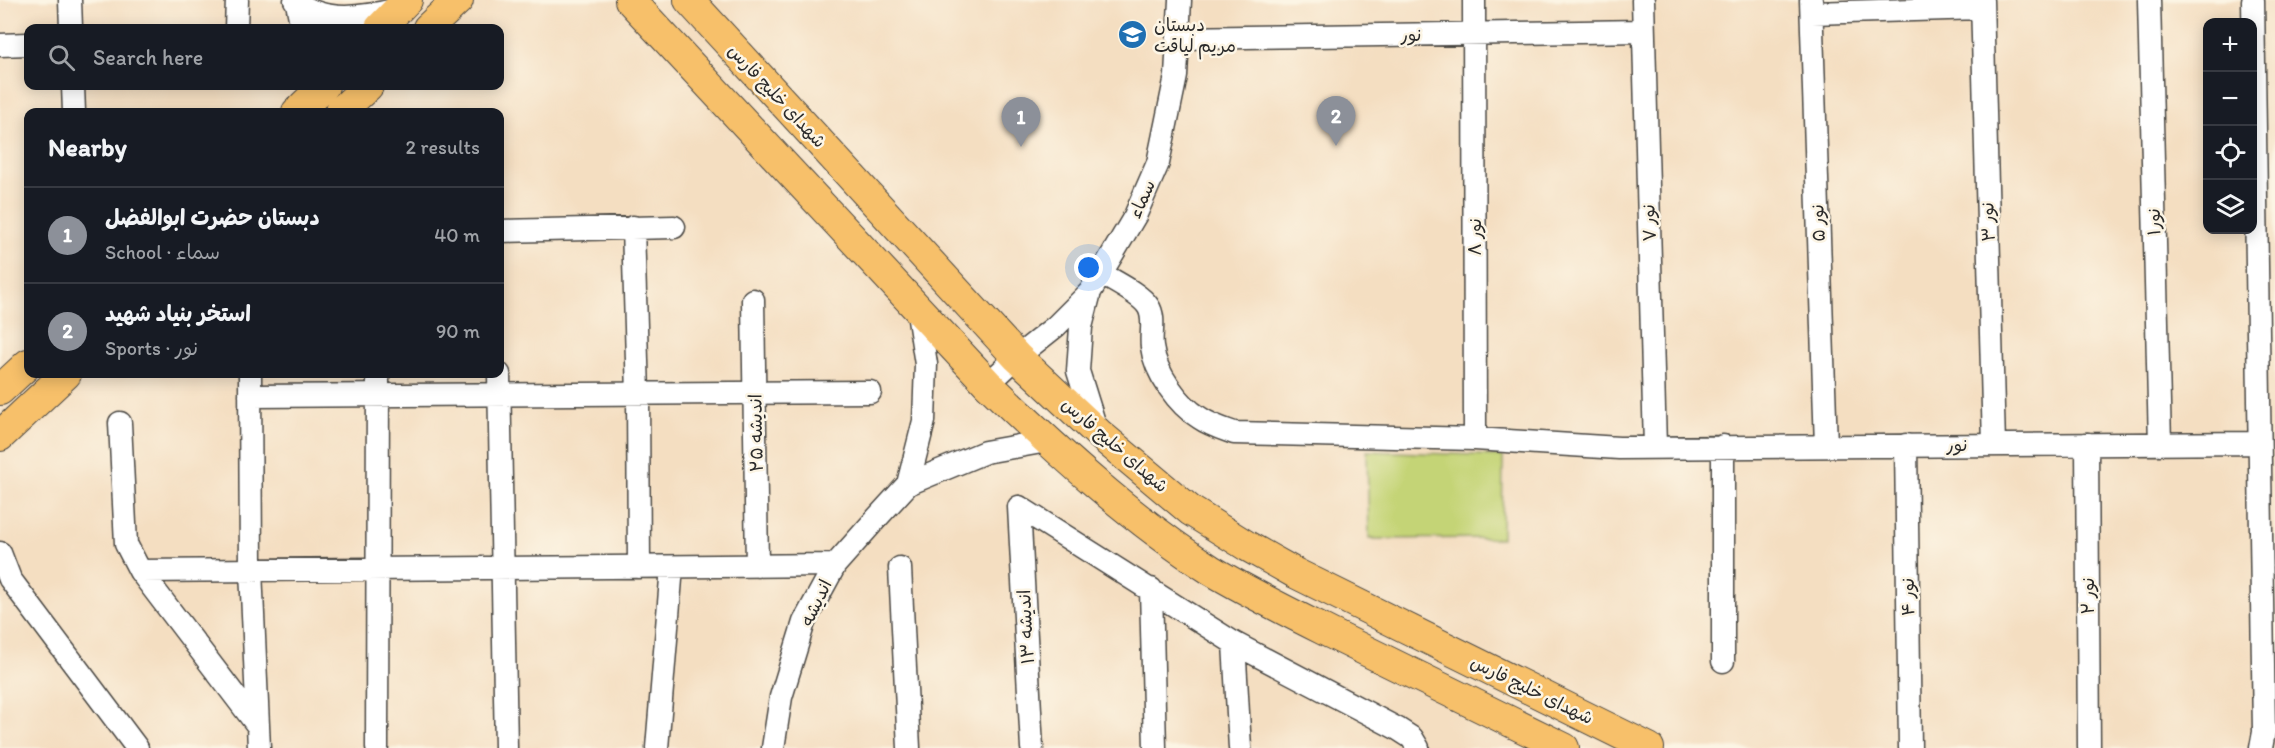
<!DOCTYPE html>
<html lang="en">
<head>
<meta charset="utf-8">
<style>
  :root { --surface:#171b24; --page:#242831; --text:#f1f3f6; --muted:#9ea1a6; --line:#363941; --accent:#8c9099 }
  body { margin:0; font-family:Itim,"Playpen Sans Arabic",sans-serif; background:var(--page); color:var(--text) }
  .controls { position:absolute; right:18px; top:18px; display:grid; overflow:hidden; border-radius:12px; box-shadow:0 3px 15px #0003 }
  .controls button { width:54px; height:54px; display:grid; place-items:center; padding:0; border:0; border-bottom:2px solid var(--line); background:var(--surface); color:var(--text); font:30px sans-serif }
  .you { position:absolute; left:1089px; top:268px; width:21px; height:21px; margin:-15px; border:4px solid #fff; border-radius:50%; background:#1a73e8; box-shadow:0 0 0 9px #1a73e833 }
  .badge { display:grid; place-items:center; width:39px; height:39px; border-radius:50%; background:var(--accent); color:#fff; font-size:20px; font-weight:700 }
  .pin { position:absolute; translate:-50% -50px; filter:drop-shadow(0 2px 3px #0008) }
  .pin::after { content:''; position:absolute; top:32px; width:21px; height:18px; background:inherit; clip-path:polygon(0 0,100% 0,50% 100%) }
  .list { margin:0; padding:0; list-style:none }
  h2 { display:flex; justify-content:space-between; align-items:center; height:78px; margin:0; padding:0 24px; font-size:26px }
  h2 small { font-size:20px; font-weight:400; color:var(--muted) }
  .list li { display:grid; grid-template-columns:39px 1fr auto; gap:18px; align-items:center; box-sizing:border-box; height:96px; padding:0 24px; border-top:2px solid var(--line) }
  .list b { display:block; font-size:22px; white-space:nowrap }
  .list p { margin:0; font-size:20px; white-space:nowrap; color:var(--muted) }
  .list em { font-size:20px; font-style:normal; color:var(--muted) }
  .icon { flex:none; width:33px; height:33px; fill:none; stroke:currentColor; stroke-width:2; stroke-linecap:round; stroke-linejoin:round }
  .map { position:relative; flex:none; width:2275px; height:748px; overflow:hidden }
  .search { position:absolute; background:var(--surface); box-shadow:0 3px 15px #0003; left:24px; top:24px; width:480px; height:66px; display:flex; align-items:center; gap:15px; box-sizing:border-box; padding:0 21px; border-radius:12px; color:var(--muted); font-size:22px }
  .panel { position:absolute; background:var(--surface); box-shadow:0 3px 15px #0003; left:24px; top:108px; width:480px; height:270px; border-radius:12px }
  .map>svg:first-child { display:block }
  .pitch { fill:#c4d476; stroke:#788050; stroke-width:1.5 }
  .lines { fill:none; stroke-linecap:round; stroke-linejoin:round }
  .minor-casing { stroke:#494642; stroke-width:25 }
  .major-casing { stroke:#494642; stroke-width:32 }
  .minor { stroke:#fff; stroke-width:22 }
  .major { stroke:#f7c06b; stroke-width:30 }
  .labels { text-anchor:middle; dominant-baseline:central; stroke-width:5; stroke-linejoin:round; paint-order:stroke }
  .poi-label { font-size:18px; fill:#2b2b2b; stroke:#fcf5e5; text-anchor:start }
  .street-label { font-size:18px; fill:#2b2b2b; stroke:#fcf5e5 }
</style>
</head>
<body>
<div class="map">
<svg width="2275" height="748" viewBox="0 0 2275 748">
  <rect width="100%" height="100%" fill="#fcf5e5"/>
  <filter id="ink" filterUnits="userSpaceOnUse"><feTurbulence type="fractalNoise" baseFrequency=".0167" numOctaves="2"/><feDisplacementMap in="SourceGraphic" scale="12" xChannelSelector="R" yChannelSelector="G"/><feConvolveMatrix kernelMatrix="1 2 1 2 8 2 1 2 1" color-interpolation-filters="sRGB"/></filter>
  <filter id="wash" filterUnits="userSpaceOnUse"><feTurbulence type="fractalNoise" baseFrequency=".008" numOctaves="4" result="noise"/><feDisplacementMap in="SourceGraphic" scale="24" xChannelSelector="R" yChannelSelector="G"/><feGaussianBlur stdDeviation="1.35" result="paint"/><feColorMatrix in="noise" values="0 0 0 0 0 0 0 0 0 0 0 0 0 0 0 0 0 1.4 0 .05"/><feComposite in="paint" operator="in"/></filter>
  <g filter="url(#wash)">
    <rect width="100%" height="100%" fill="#f4dec1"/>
    <!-- pitch -->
    <path class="pitch" d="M1367 451 1503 456 1502 538 1369 539Z"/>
  </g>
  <g filter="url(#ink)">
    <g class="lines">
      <defs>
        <path id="minor" d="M70 0 71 28
          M295 0C322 25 366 17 398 9
          M1474 0 1475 439
          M1643 0 1655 447
          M1811 0 1826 446
          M1982 0 1994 445
          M2149 0 2160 444
          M2253 0 2264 732 2261 748
          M297 3 302 28
          M1812 13 1982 8
          M236 28 237 0
          M1179 38 1643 31
          M0 45 28 44
          M73 86 74 112
          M633 227 638 394 639 567
          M500 231 674 227
          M1102 274C1115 282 1140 294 1148 306 1156 318 1150 333 1152 347 1155 372 1178 405 1200 418 1210 425 1223 429 1234 433L1475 439 1619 448 2259 443
          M1090 292 1081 327 1078 371 1097 432
          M753 300 757 566
          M250 374 251 570 259 748
          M499 374 506 748
          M988 384 1017 357 1056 326 1090 292 1135 216 1158 163 1176 76 1180 0
          M250 396 870 392
          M120 423 126 544 140 571 258 726
          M2087 444 2089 748
          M1906 445 1910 748
          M1723 446V661
          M908 484 924 421 926 364 917 307
          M1019 507 1234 643 1398 729 1412 738 1418 748
          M1019 507 1032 748
          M0 553 10 579 137 748
          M900 568 909 748
          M140 571 835 565
          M1151 589 1155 748
          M1234 643 1240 748
          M377 748 378 374
          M657 748 672 567
          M773 748 781 697 804 622 835 565 875 520 908 484 985 452 1047 441"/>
        <path id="major" d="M630 0 988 384C1057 451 1130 518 1211 570 1251 594 1294 615 1336 636 1412 674 1488 711 1564 748
          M689 0 1017 357 1098 433 1191 511 1247 546 1295 573 1649 748
          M380 28 407 0
          M428 28 458 0
          M297 112 324 86
          M340 112 368 86
          M0 390 28 364
          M0 436 66 374"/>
      </defs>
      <!-- minor casing -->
      <use href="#minor" class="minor-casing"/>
      <!-- major casing -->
      <use href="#major" class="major-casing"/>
      <!-- minor -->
      <use href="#minor" class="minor"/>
      <!-- major -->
      <use href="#major" class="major"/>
    </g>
  </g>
  <!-- icons -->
  <defs>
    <symbol id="school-disc" viewBox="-11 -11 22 22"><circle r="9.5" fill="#1f6fb2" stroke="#fcf5e5"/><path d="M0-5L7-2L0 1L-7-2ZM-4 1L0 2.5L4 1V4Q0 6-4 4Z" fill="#fff"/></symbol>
  </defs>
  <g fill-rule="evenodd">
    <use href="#school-disc" x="1116" y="18" width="33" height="33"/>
  </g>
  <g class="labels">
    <!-- poi labels -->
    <g class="poi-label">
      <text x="1154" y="25">دبستان<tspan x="1154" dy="21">مریم لیاقت</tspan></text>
    </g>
    <!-- street labels -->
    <g class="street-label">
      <text transform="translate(1411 35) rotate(-1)">نور</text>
      <text transform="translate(777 96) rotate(47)">شهدای خلیج فارس</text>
      <text transform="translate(1142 199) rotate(-66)">سماء</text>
      <text transform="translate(1988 222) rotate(-92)">نور ۳</text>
      <text transform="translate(2154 222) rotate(-91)">نور۱</text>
      <text transform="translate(1649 223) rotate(-92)">نور ۷</text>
      <text transform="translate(1818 223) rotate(-92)">نور ۵</text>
      <text transform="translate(1475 237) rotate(-90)">نور ۸</text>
      <text transform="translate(756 433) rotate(-91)">اندیشه ۲۵</text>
      <text transform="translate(1115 445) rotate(41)">شهدای خلیج فارس</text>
      <text x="1957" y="445">نور</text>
      <text transform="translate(2088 596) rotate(-90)">نور ۲</text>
      <text transform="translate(1908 597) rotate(-91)">نور ۴</text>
      <text transform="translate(816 603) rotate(-64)">اندیشه</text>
      <text transform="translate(1026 627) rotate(-93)">اندیشه ۱۳</text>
      <text transform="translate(1532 690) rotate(26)">شهدای خلیج فارس</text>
    </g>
  </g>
</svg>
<div class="controls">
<button>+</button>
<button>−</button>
<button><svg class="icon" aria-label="locate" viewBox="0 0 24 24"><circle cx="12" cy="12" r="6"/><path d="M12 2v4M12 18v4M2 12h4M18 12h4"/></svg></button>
<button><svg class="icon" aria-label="layers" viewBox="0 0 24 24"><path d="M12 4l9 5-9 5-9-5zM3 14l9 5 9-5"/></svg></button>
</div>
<div class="you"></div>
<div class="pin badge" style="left:1021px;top:147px">1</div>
<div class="pin badge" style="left:1336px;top:146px">2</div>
<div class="search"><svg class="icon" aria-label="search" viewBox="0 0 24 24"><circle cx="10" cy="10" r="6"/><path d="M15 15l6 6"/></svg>Search here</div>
<section class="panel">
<h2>Nearby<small>2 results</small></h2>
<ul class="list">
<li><span class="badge">1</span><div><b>دبستان حضرت ابوالفضل</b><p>School · سماء</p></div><em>40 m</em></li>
<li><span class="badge">2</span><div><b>استخر بنیاد شهید</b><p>Sports · نور</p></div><em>90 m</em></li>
</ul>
</section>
</div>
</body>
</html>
